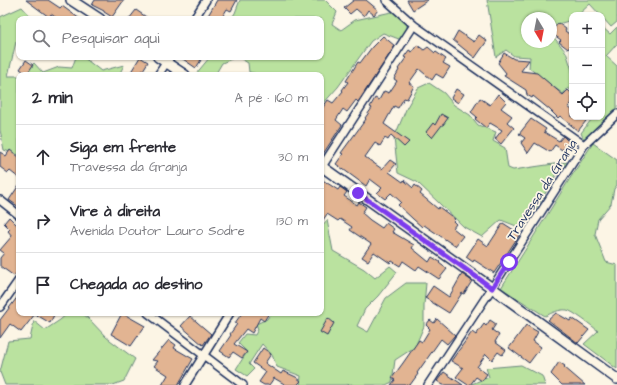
<!DOCTYPE html>
<html lang="pt">
<head>
<meta charset="utf-8">
<style>
  :root { --surface:#fff; --page:#f7f7f7; --text:#2b2b33; --muted:#7c7c81; --line:#e1e1e2 }
  body { margin:0; font-family:"Architects Daughter",sans-serif; background:var(--page); color:var(--text) }
  .controls { position:absolute; right:12px; top:12px; display:grid; overflow:hidden; border-radius:8px; box-shadow:0 1px 3px #0004 }
  .controls button { width:36px; height:36px; display:grid; place-items:center; padding:0; border:0; border-bottom:1px solid var(--line); background:var(--surface); color:var(--text); font:20px sans-serif }
  .compass { position:absolute; left:521px; top:12px; width:36px; height:36px; border-radius:50%; background:var(--surface); box-shadow:0 1px 3px #0004; rotate:170deg }
  .stop { position:absolute; width:12px; height:12px; margin:-9px; border:3px solid #7c3aed; border-radius:50%; background:#fff }
  .stop.end { background:#7c3aed; border-color:#fff; box-shadow:0 1px 4px #0008 }
  .list { margin:0; padding:0; list-style:none }
  h2 { display:flex; justify-content:space-between; align-items:center; height:52px; margin:0; padding:0 16px; font-size:17px }
  h2 small { font-size:13px; font-weight:400; color:var(--muted) }
  .list li { display:grid; grid-template-columns:26px 1fr auto; gap:12px; align-items:center; box-sizing:border-box; height:64px; padding:0 16px; border-top:1px solid var(--line) }
  .list b { display:block; font-size:15px; white-space:nowrap }
  .list p { margin:0; font-size:13px; white-space:nowrap; color:var(--muted) }
  .list em { font-size:13px; font-style:normal; color:var(--muted) }
  .icon { flex:none; width:22px; height:22px; fill:none; stroke:currentColor; stroke-width:2; stroke-linecap:round; stroke-linejoin:round }
  .map { position:relative; flex:none; width:617px; height:385px; overflow:hidden }
  .search { position:absolute; background:var(--surface); box-shadow:0 1px 3px #0004; left:16px; top:16px; width:308px; height:44px; display:flex; align-items:center; gap:10px; box-sizing:border-box; padding:0 14px; border-radius:8px; color:var(--muted); font-size:15px }
  .panel { position:absolute; background:var(--surface); box-shadow:0 1px 3px #0004; left:16px; top:72px; width:308px; height:244px; border-radius:8px }
  .map>svg:first-child { display:block }
  .green { fill:#bae29f; stroke:#6a887e }
  .building { fill:#e2b492; stroke:#1b2f5e }
  .lines { fill:none; stroke-linecap:round; stroke-linejoin:round }
  .minor-casing { stroke:#1b2f5e; stroke-width:10 }
  .tertiary-casing { stroke:#1b2f5e; stroke-width:12 }
  .minor { stroke:#fcf5e5; stroke-width:7 }
  .tertiary { stroke:#fcf5e5; stroke-width:9 }
  .route { stroke:#7c3aed; stroke-width:5 }
  .labels { text-anchor:middle; dominant-baseline:central; stroke-width:3.5; stroke-linejoin:round; paint-order:stroke }
  .street-label { font-size:13px; fill:#1b2f5e; stroke:#fcf5e5 }
</style>
</head>
<body>
<div class="map">
<svg width="617" height="385" viewBox="0 0 617 385">
  <rect width="100%" height="100%" fill="#fcf5e5"/>
  <filter id="ink" filterUnits="userSpaceOnUse"><feTurbulence type="fractalNoise" baseFrequency=".025" numOctaves="2"/><feDisplacementMap in="SourceGraphic" scale="8" xChannelSelector="R" yChannelSelector="G"/><feConvolveMatrix kernelMatrix="1 2 1 2 8 2 1 2 1" color-interpolation-filters="sRGB"/></filter>
  <g filter="url(#ink)">
    <!-- green -->
    <path class="green" d="M240 0H325L337 12 332 24 341 30 355 20 396 11 407 20V30L404 41 383 33 371 41 338 87 321 106V75H262L249 72 248 63 238 57H321V19H231L235 13Z
      M487 0H617V22L611 27 602 17V15H600L590 4 578 15H572V20L551 26V18H527V42H551V34L566 52 572 70V91L568 88 563 94 529 68 530 57 514 56 506 50 496 57Z
      M22 7 33 19H19V42H16L8 76H19V155L4 150 0 130V17Z
      M602 27 610 34 617 27V44L606 56 617 66V108L584 140 581 133 591 120 588 117H602Z
      M76 57H83L101 71 124 65 119 75H22L34 63 43 73 59 67 72 68Z
      M210 57H236L222 63 215 75H195Z
      M429 83 444 93 454 105 470 115 478 125 496 132 493 141 505 148 508 168 513 170 567 162 568 165H562L524 229 501 220 482 237 464 227 417 182 398 173 394 138 407 107 418 88Z
      M593 143 617 160V185L614 189 611 204 598 219 595 234 606 262 617 265V369L584 344 598 331C594 327 571 310 567 310 559 309 552 313 545 316L501 288C532 240 561 191 593 143Z
      M327 220 333 251 364 269 375 278 390 266 397 272 378 296 365 309 357 326 368 332 386 298 406 283H426L424 305V326L415 347 395 360 392 382 386 385H353L352 384 345 385H300L301 376 277 367 272 355 262 344 249 364 254 369 247 376 236 369 247 352 238 343 245 334 255 335 258 329 256 324 267 319 271 313H321V227Z
      M68 313H82L89 319 106 337 135 359 124 381 113 385H5L0 372 8 341 30 339 34 321 45 330 60 320Z
      M521 365 542 376 545 385H469L489 377 486 368Z"/>
    <!-- building -->
    <path class="building" d="M26 0H48L60 8 62 6 80 19H58L51 14 49 17Z
      M95 0H124L112 17 104 12V11L92 5Z
      M217 0H237L231 11 227 9 221 19H206Z
      M354 0H366L378 10 374 15 368 10 364 16 356 9 350 14 344 8Z
      M407 0H428L413 10Z
      M136 10 149 19H129Z
      M558 23 566 29 565 31 572 36V44L568 49 559 42 561 40 551 33Z
      M458 31 474 42 479 35 487 41 475 58 453 40Z
      M383 36 395 46 358 102 356 100 347 112 343 109 336 120 342 125 321 157V110L328 100 333 103 343 91 342 90 348 82 346 81 358 62 360 63 372 47Z
      M417 45 424 50 428 47 435 53 436 52 446 59 443 63 450 67 443 78 436 74 432 80 419 69 409 83 414 86 407 99 404 98 398 108 394 106 384 124 409 142 404 147 391 135 388 140 385 138 380 146 375 143 365 157 382 169 390 160 396 164 389 172 403 182 404 180 413 188 415 185 422 191 420 194 438 209 439 207 455 219 453 221 456 224 453 228 463 236 455 246 424 225 422 227 413 219 398 205 401 202 391 193 385 199 377 193 382 188 370 179 366 186 336 164 343 154 341 153 366 119 365 118 372 108 370 107 375 98 379 100 384 91 389 93 397 81 394 79 399 70 398 69 406 58 404 57 409 50 412 52Z
      M504 53 514 59 529 60 521 71 537 73 563 95 568 90 572 94V103L568 107 572 110V117H581L586 121 578 131 560 116 558 118 550 110 533 96 532 98 527 95 526 90 504 76 506 73 498 63Z
      M140 57 148 62 140 75H129Z
      M180 57H196L201 60 196 68Z
      M26 60 33 65 27 74 20 69Z
      M456 89 464 94 458 103 451 98Z
      M498 94 506 102 501 108 512 116 507 122 514 128 501 144 495 139 502 130 490 123 486 128 475 119 477 117 471 112 480 98 490 105Z
      M441 114 448 118 443 125H442L432 138 426 132 433 123 435 125Z
      M531 119 546 129 544 132 559 141 563 136 569 142 562 150 555 145 550 152 535 143 528 153 521 143 525 138 519 134Z
      M10 150 19 157V178L10 171 8 173 0 167V152L6 156Z
      M321 179 338 190 340 187 347 192 344 196 357 205 359 202 366 207 362 213 370 220 382 228 386 223 394 229 392 232 414 245 412 248 429 262 432 257 440 262 439 263 447 269 439 279 419 266 416 270 403 261 400 266 392 261 390 263 374 252 368 261 362 257 371 244 350 230 352 227 340 219 338 221 327 214 321 223Z
      M19 185V207L9 200Z
      M9 217 19 227V269L14 276 0 266V258L4 253 0 250 12 236 8 231 10 229 4 223Z
      M503 223 520 234 494 273 474 260 473 262 466 257 478 239 488 246Z
      M462 274 472 281 464 294 462 293 449 313 425 298 433 286 449 297Z
      M19 295V313H55L50 323 35 314 21 332 10 324 0 338V320Z
      M122 313 145 326 131 346 111 334Z
      M242 313H269L264 321 260 318 252 333 246 329 234 344 247 352 242 358 233 352 229 357 220 351 231 335 230 334 237 324 235 323Z
      M556 313 570 321 572 318 589 330 578 343 548 320Z
      M190 316 211 334 203 345 181 326Z
      M328 318 334 323 327 336 320 332Z
      M437 319 455 335 447 344 441 339 417 373 418 374 410 385H391L395 380 392 378 403 363 419 340 422 342 430 329 426 325 430 320 434 323Z
      M490 320 496 324 492 330 499 335 495 342 506 350 502 355 498 352 492 360 486 354 477 367 487 374 482 381 476 377 470 385H468L456 377 463 368 451 361 472 332 476 335 484 324 486 326Z
      M526 325 538 332 533 341 541 347 529 363 509 348Z
      M169 340 176 345 174 348 193 359 178 385H162L168 375 154 366 158 361 152 360Z
      M263 348 271 354 265 363 281 374 283 371 296 377 301 381 297 385H286L274 378 269 385H264L259 382 266 372 253 363Z
      M559 362 565 366 564 367 585 385H562L551 374Z
      M444 372 463 385H443L437 381Z"/>
    <g class="lines">
      <defs>
        <path id="minor" d="M386 0 414 25 584 145
          M194 19 206 0
          M158 75 170 57
          M321 168 414 25
          M0 200 19 215
          M0 307 19 280
          M148 313 243 385
          M185 385 230 313
          M428 385 492 288 584 145 617 114"/>
        <path id="tertiary" d="M71 0 100 19
          M158 57 185 75
          M321 166 492 288 617 379"/>
      </defs>
      <!-- minor casing -->
      <use href="#minor" class="minor-casing"/>
      <!-- tertiary casing -->
      <use href="#tertiary" class="tertiary-casing"/>
      <!-- minor -->
      <use href="#minor" class="minor"/>
      <!-- tertiary -->
      <use href="#tertiary" class="tertiary"/>
    </g>
  </g>
  <g class="lines" filter="url(#ink)">
    <!-- route -->
    <path class="route" d="M358 193 492 288 509 262"/>
  </g>
  <g class="labels">
    <!-- street labels -->
    <g class="street-label">
      <text transform="translate(542 190) rotate(-57)">Travessa da Granja</text>
    </g>
  </g>
</svg>
<div class="controls">
<button>+</button>
<button>−</button>
<button><svg class="icon" aria-label="locate" viewBox="0 0 24 24"><circle cx="12" cy="12" r="6"/><path d="M12 2v4M12 18v4M2 12h4M18 12h4"/></svg></button>
</div>
<svg class="compass" viewBox="-18 -18 36 36"><path d="M0-13l5 13h-10z" fill="#e53935"/><path d="M0 13l5-13h-10z" fill="#7c7c81"/></svg>
<div class="stop" style="left:509px;top:262px"></div>
<div class="stop end" style="left:358px;top:193px"></div>
<div class="search"><svg class="icon" aria-label="search" viewBox="0 0 24 24"><circle cx="10" cy="10" r="6"/><path d="M15 15l6 6"/></svg>Pesquisar aqui</div>
<section class="panel">
<h2>2 min<small>A pé · 160 m</small></h2>
<ul class="list">
<li><svg class="icon" aria-label="ahead" viewBox="0 0 24 24"><path d="M12 20V5M6 11l6-6 6 6"/></svg><div><b>Siga em frente</b><p>Travessa da Granja</p></div><em>30 m</em></li>
<li><svg class="icon" aria-label="right" viewBox="0 0 24 24"><path d="M7 20v-9h11M14 6l5 5-5 5"/></svg><div><b>Vire à direita</b><p>Avenida Doutor Lauro Sodre</p></div><em>130 m</em></li>
<li><svg class="icon" aria-label="arrive" viewBox="0 0 24 24"><path d="M6 21V4h12l-3 4 3 4H6"/></svg><div><b>Chegada ao destino</b></div></li>
</ul>
</section>
</div>
</body>
</html>
